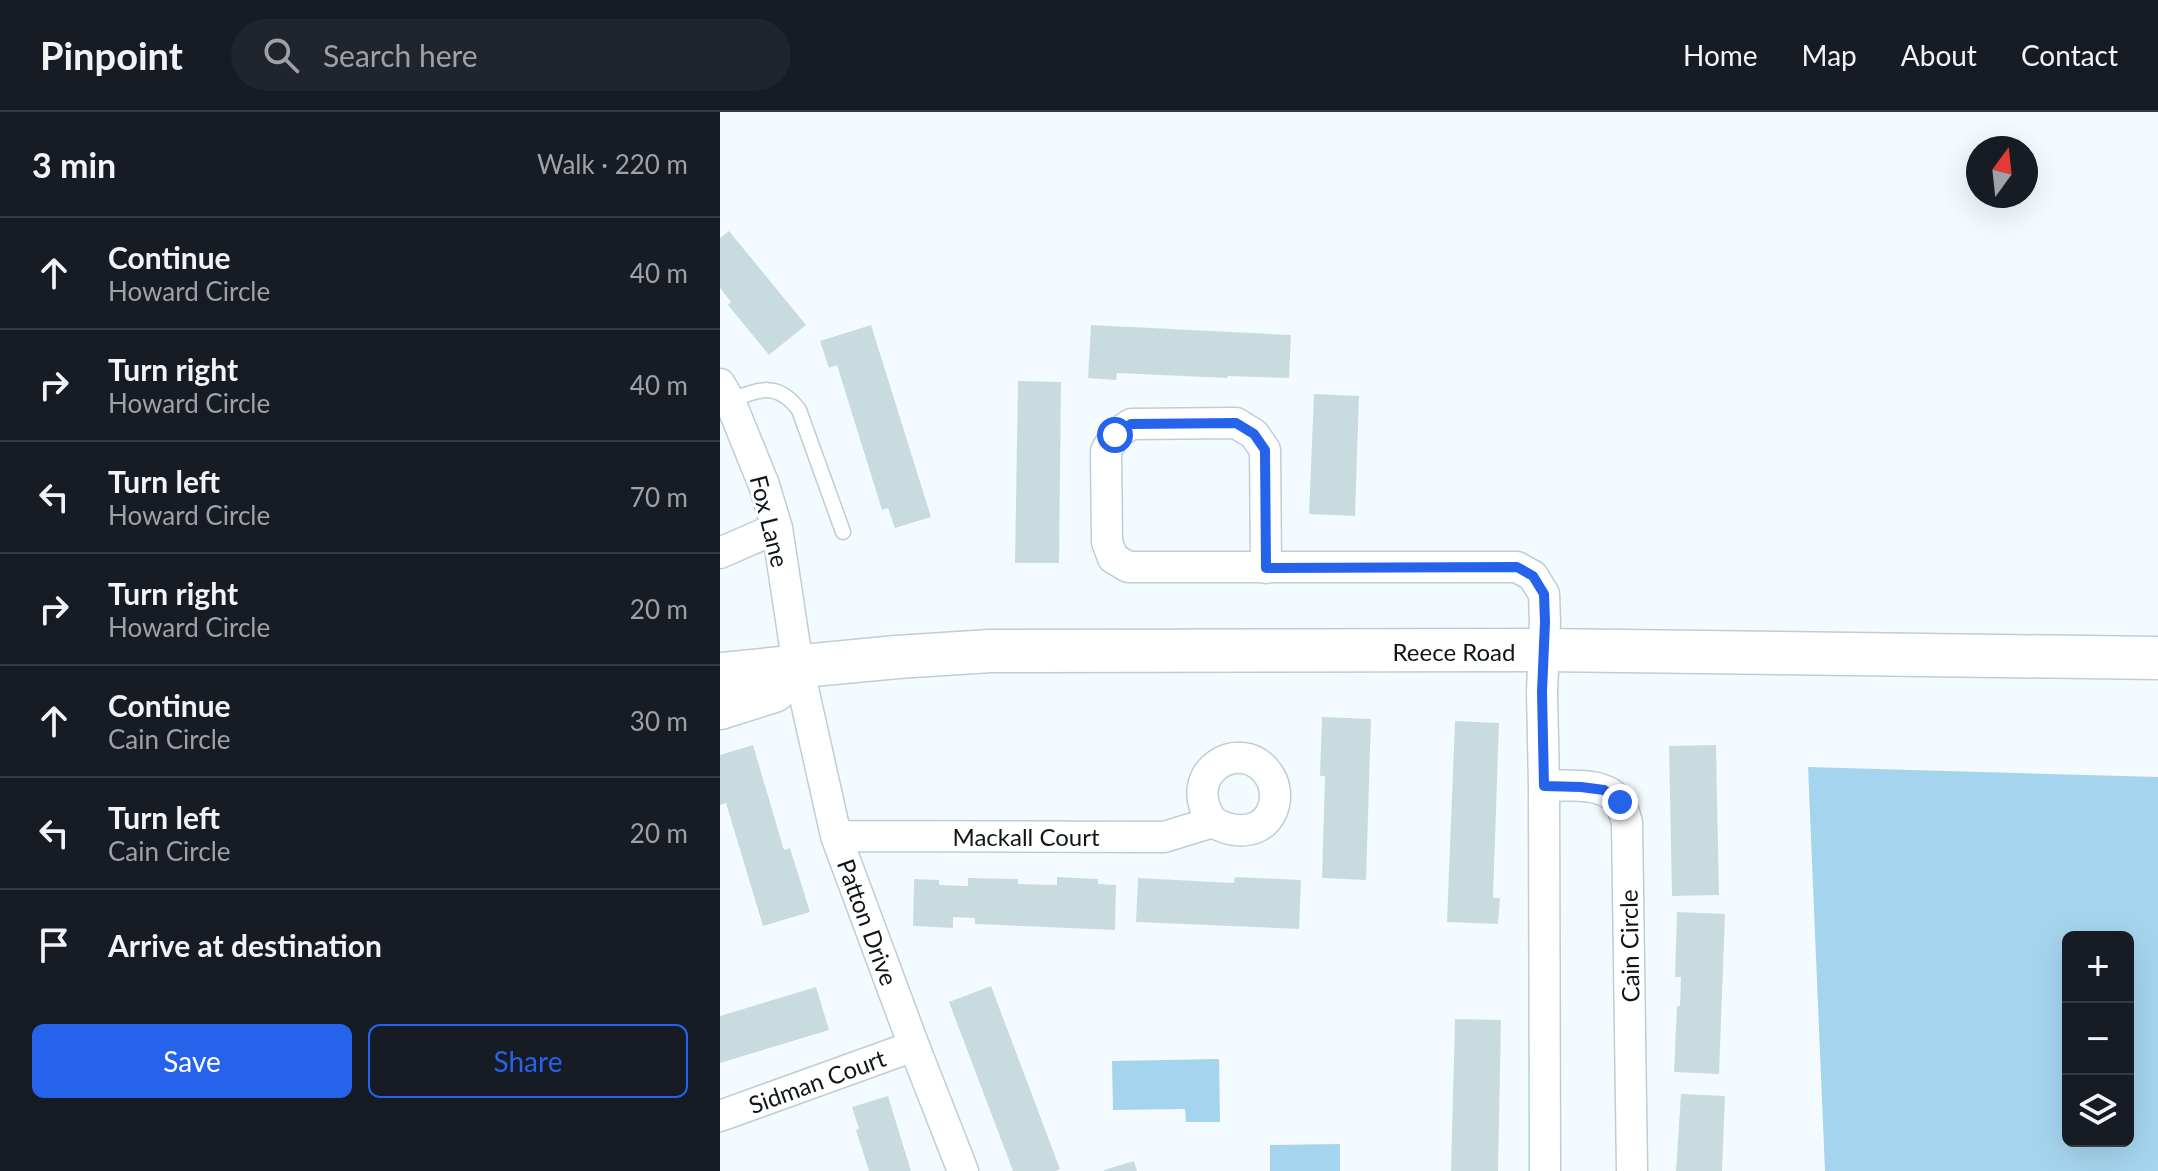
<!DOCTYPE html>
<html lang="en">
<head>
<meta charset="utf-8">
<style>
  :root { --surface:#171b24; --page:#20242c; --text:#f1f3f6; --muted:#9ea1a6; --line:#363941; --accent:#2563eb }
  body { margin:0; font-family:Lato,sans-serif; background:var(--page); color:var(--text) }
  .controls { position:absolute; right:24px; bottom:24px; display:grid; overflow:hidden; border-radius:12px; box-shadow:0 8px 32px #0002 }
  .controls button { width:72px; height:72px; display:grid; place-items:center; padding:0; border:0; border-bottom:2px solid var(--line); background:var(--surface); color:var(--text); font:40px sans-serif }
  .compass { position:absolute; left:1246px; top:24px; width:72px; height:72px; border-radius:50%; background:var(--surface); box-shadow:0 8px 32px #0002; rotate:15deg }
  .stop { position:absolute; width:24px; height:24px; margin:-18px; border:6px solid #2563eb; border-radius:50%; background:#fff }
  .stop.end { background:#2563eb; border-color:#fff; box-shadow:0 2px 8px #0008 }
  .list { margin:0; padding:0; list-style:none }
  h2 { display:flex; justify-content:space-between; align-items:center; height:104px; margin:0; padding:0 32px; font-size:34px }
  h2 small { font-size:26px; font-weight:400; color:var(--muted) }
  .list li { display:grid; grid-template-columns:52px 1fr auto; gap:24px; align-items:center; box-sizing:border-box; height:112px; padding:0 32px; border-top:2px solid var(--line) }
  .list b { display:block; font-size:30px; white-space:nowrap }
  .list p { margin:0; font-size:26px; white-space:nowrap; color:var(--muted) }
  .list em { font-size:26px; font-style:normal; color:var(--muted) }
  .actions { display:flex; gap:16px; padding:24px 32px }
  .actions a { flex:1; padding:18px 0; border:2px solid var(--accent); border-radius:12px; text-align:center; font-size:28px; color:var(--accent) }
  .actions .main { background:var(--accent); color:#fff }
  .icon { flex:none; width:44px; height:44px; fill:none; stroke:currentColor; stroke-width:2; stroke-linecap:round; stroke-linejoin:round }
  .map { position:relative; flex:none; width:1438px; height:1059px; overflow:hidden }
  header { display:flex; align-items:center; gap:48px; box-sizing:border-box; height:112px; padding:0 40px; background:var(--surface); border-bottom:2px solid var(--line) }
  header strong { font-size:38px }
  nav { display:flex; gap:44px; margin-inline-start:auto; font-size:28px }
  .search { width:560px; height:72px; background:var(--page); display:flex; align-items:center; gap:20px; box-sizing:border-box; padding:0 28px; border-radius:44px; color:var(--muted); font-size:30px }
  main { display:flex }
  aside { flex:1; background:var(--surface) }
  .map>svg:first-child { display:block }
  .green { fill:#a5d5ee; fill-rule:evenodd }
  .building { fill:#c8dce0 }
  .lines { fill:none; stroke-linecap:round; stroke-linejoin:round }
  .service-casing { stroke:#bdced7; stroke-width:17 }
  .minor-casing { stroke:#bdced7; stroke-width:33 }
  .secondary-casing { stroke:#bdced7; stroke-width:45 }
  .service { stroke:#fff; stroke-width:14 }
  .minor { stroke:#fff; stroke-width:30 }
  .secondary { stroke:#fff; stroke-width:42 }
  .route { stroke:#2563eb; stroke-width:10 }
  .labels { text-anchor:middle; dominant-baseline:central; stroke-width:6; stroke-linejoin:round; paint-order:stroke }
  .street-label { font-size:24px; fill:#0f1518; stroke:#fff }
</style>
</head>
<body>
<header>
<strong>Pinpoint</strong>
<div class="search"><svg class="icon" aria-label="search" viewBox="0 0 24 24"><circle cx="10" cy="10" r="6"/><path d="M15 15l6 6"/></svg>Search here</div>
<nav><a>Home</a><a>Map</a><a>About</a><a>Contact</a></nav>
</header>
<main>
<aside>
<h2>3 min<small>Walk · 220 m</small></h2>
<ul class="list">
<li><svg class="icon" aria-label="ahead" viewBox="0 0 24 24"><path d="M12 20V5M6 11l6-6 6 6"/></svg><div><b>Continue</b><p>Howard Circle</p></div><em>40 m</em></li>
<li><svg class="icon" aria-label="right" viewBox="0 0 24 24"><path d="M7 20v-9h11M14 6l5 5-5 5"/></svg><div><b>Turn right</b><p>Howard Circle</p></div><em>40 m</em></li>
<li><svg class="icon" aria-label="left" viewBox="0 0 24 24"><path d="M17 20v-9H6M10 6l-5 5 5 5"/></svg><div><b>Turn left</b><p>Howard Circle</p></div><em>70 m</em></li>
<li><svg class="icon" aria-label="right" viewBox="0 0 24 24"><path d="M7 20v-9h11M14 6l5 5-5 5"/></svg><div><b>Turn right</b><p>Howard Circle</p></div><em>20 m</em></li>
<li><svg class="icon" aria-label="ahead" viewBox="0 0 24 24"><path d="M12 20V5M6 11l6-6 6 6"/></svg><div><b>Continue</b><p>Cain Circle</p></div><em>30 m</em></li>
<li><svg class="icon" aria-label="left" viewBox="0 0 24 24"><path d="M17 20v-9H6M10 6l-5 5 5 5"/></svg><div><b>Turn left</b><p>Cain Circle</p></div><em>20 m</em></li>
<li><svg class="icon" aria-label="arrive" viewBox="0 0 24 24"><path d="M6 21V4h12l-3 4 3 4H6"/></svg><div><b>Arrive at destination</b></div></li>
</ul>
<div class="actions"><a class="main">Save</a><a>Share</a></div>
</aside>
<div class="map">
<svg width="1438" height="1059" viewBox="0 0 1438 1059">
  <rect width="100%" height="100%" fill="#f4fbff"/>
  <!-- green -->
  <path class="green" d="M1088 655 1438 665V1059H1105ZM1348 825H1408V1029H1348Z
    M499 947 500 1010H466L465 997 393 998 392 949Z
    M620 1032V1059H550V1033Z"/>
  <!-- building -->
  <path class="building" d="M9 119 86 213 49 243 8 193 11 190 0 176V126Z
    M151 213 211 405 175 416 168 396 162 398 117 253 109 256 100 229Z
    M371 213 571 223 569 266 508 264 507 266 397 261 396 268 368 266Z
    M298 269 341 270 339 451H295Z
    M594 282 639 284 635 404 589 402Z
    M602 605 651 607 646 768 602 766 605 664H600Z
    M735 609 779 611 773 786H780L778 812 727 810Z
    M33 633 64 738 70 736 90 800 43 814 6 691 0 693V643Z
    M996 633 999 783 952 784 949 634Z
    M337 765 378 767V772L396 773 395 818 255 812V806L233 805V816L193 814 194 767 219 768V773L248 774V766L298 767V772L337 773Z
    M515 765 581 768 579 817 416 810 418 766 514 771Z
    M957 800 1005 802 999 962 954 960 957 894H960L961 865H955Z
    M271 874 340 1057 336 1059H293L229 890Z
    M96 875 109 918 0 951V904Z
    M735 907 781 908 778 1059H731Z
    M961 982 1005 984 1002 1059H956Z
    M168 984 191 1059H149L136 1018 139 1017 132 995Z
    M414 1049 417 1059H384V1058Z"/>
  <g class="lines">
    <defs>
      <path id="service" d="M10 289C39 277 58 269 79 298L123 420"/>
      <path id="minor" d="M0 272 10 289 44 373 57 416 78 554 116 724 194 934 243 1059
        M0 441 57 416
        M546 456 545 338 534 322 516 311 411 312 395 323 386 339 387 430 393 446 408 455H797L813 464 824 482 825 510 822 580 824 674 825 1059
        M824 674C847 674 886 669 900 691 903 696 905 704 907 710L912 1059
        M116 724 444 725 493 710C515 723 546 723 554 693 556 683 555 672 549 663 522 622 457 661 493 710
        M0 1004 194 934"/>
      <path id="secondary" d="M0 562 177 545 270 539 824 538 1438 546
        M0 596 54 579 72 560"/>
    </defs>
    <!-- service casing -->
    <use href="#service" class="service-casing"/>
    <!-- minor casing -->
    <use href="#minor" class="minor-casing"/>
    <!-- secondary casing -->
    <use href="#secondary" class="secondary-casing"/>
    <!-- service -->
    <use href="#service" class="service"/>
    <!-- minor -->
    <use href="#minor" class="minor"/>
    <!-- secondary -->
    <use href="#secondary" class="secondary"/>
  </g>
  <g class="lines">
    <!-- route -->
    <path class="route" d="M395 323 411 312 516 311 534 322 545 338 546 456 797 455 813 464 824 482 825 510 822 580 824 674 861 675 884 678 900 690"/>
  </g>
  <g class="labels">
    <!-- street labels -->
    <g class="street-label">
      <text transform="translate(50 409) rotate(76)">Fox Lane</text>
      <text x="734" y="539">Reece Road</text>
      <text x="306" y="724">Mackall Court</text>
      <text transform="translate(148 810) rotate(70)">Patton Drive</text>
      <text transform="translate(909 834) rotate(-91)">Cain Circle</text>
      <text transform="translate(97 969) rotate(-20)">Sidman Court</text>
    </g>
  </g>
</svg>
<div class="controls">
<button>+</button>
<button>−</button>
<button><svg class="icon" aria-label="layers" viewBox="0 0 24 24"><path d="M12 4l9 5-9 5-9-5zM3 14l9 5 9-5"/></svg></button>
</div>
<svg class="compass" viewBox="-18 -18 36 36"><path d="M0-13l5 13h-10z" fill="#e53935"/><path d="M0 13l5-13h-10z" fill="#9ea1a6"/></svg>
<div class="stop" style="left:395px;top:323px"></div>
<div class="stop end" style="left:900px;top:690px"></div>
</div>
</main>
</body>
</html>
